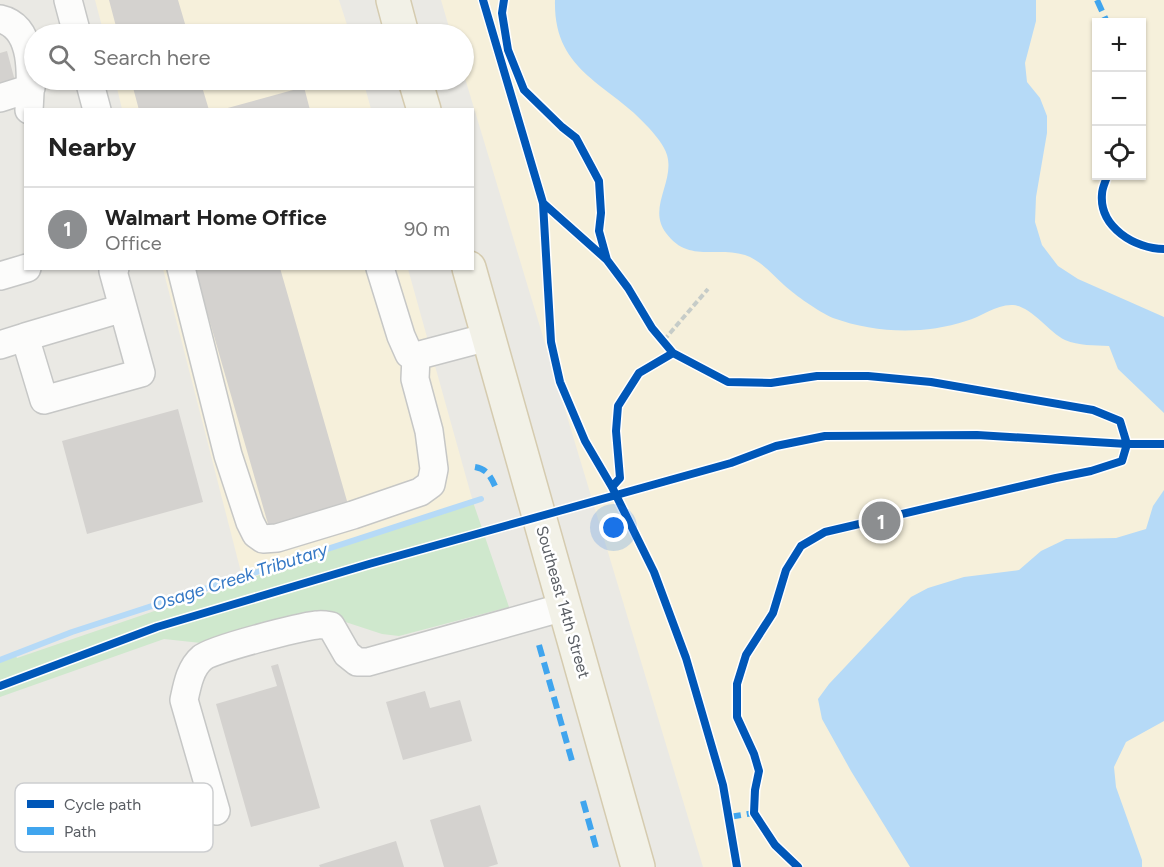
<!DOCTYPE html>
<html lang="en">
<head>
<meta charset="utf-8">
<style>
  :root { --surface:#fff; --page:#f2f2f2; --text:#222; --muted:#767676; --line:#e0e0e0; --accent:#8c8e90 }
  body { margin:0; font-family:Figtree,sans-serif; background:var(--page); color:var(--text) }
  .controls { position:absolute; right:18px; top:18px; display:grid; overflow:hidden; border-radius:0px; box-shadow:0 2px 4px #0004 }
  .controls button { width:54px; height:54px; display:grid; place-items:center; padding:0; border:0; border-bottom:2px solid var(--line); background:var(--surface); color:var(--text); font:30px sans-serif }
  .you { position:absolute; left:614px; top:528px; width:21px; height:21px; margin:-15px; border:4px solid #fff; border-radius:50%; background:#1a73e8; box-shadow:0 0 0 9px #1a73e833 }
  .badge { display:grid; place-items:center; width:39px; height:39px; border-radius:50%; background:var(--accent); color:#fff; font-size:20px; font-weight:700 }
  .pin { position:absolute; translate:-50% -50%; border:3px solid #fff; box-shadow:0 2px 6px #0006 }
  .list { margin:0; padding:0; list-style:none }
  h2 { display:flex; justify-content:space-between; align-items:center; height:78px; margin:0; padding:0 24px; font-size:26px }
  h2 small { font-size:20px; font-weight:400; color:var(--muted) }
  .list li { display:grid; grid-template-columns:39px 1fr auto; gap:18px; align-items:center; box-sizing:border-box; height:84px; padding:0 24px; border-top:2px solid var(--line) }
  .list b { display:block; font-size:22px; white-space:nowrap }
  .list p { margin:0; font-size:20px; white-space:nowrap; color:var(--muted) }
  .list em { font-size:20px; font-style:normal; color:var(--muted) }
  .icon { flex:none; width:33px; height:33px; fill:none; stroke:currentColor; stroke-width:2; stroke-linecap:round; stroke-linejoin:round }
  .map { position:relative; flex:none; width:1164px; height:867px; overflow:hidden }
  .search { position:absolute; background:var(--surface); box-shadow:0 2px 4px #0004; left:24px; top:24px; width:450px; height:66px; display:flex; align-items:center; gap:15px; box-sizing:border-box; padding:0 21px; border-radius:33px; color:var(--muted); font-size:22px }
  .panel { position:absolute; background:var(--surface); box-shadow:0 2px 4px #0004; left:24px; top:108px; width:450px; height:162px; border-radius:0px }
  .map>svg:first-child { display:block }
  .commercial { fill:#f6f0db; fill-rule:evenodd }
  .green { fill:#cfe8cd }
  .water { fill:#b6daf7 }
  .lines { fill:none; stroke-linecap:round; stroke-linejoin:round }
  .stream { stroke:#b6daf7; stroke-width:6 }
  .building { fill:#d4d2cf }
  .minor-casing { stroke:#c6c7c6; stroke-width:30 }
  .major-casing { stroke:#d5cbaf; stroke-width:36 }
  .path { stroke:#c6ccc8; stroke-width:4; stroke-dasharray:6 3; stroke-linecap:butt }
  .minor { stroke:#fcfcfb; stroke-width:27 }
  .major { stroke:#f2f1e7; stroke-width:33 }
  .quiet { stroke:#40a5ee; stroke-width:6; stroke-dasharray:12 6; stroke-linecap:butt }
  .cycleway-casing { stroke:#fff; stroke-width:11 }
  .cycleway { stroke:#0057b8; stroke-width:8 }
  .labels { text-anchor:middle; dominant-baseline:central; stroke-width:5; stroke-linejoin:round; paint-order:stroke }
  .street-label { font-size:16px; fill:#595d63; stroke:#fff }
  .water-label { font-size:18px; font-style:italic; fill:#3478c5; stroke:#fff }
  .key { fill:#fff; stroke:#cdced0; stroke-width:1.5 }
  .key-label { font-size:16px; fill:#595d63 }
</style>
</head>
<body>
<div class="map">
<svg width="1164" height="867" viewBox="0 0 1164 867">
  <rect width="100%" height="100%" fill="#eae9e4"/>
  <!-- commercial -->
  <path class="commercial" d="M95 0H339L350 34H104Z
    M441 0H1164V867H703L464 75V34H451ZM1096 22H1142V176H1096Z
    M115 80H363L371 109H122Z
    M163 269H408L473 502 243 580Z"/>
  <!-- green -->
  <path class="green" d="M473 502 509 607 399 636 382 634 315 612 201 643 164 639 0 697V658L14 653 17 658Z"/>
  <!-- water -->
  <path class="water" d="M555 0H1036V21L1025 63 1027 82 1040 98 1047 116V133L1036 197 1035 222 1042 245 1058 266 1078 279 1164 317V413L1118 369 1109 346C1094 345 1079 346 1065 340 1049 332 1031 306 1013 305 997 304 981 317 966 321 923 335 875 333 833 318 819 312 795 295 784 285 772 274 760 260 745 255 715 246 688 263 666 233 647 208 675 182 667 155 664 145 656 136 649 128 610 83 553 73 555 0Z
    M1164 490V721L1126 742 1114 767 1116 787 1142 860V867H910L851 771 822 719 818 699 829 684 911 597 928 588 964 577 1019 570 1041 551 1066 539 1116 538 1146 529 1153 506Z"/>
  <g class="lines">
    <!-- stream -->
    <path class="stream" d="M0 660 72 632 481 499"/>
  </g>
  <!-- building -->
  <path class="building" d="M109 0H178L188 34H118Z
    M7 51 15 81 0 85V53Z
    M131 80H200L209 110H139Z
    M304 87 310 110H224V109Z
    M201 268H280L349 508 270 531 195 270Z
    M178 409 203 502 87 534 62 441Z
    M278 664 320 808 251 827 216 704 277 686 271 666Z
    M425 691 430 708 460 700 472 741 403 760 386 702Z
    M480 805 498 864 488 867H444L430 820Z
    M396 841 404 867H320L319 865Z"/>
  <g class="lines">
    <defs>
      <path id="minor" d="M68 0 77 34
        M0 19C36 27 31 81 29 110
        M89 80 97 110
        M0 98 31 88
        M115 268 113 271 141 373 44 400 25 337 123 308
        M181 268 228 455 250 522 256 534 263 539 277 538 353 515 420 492 431 484 434 469 429 431 415 379 416 356
        M380 268 401 336 409 354 416 356 488 337
        M0 276 27 268
        M0 345 25 337
        M216 811 184 700C187 686 190 668 202 658 212 649 300 627 317 625 322 624 326 625 331 626L347 654 357 662H368L564 607"/>
      <path id="major" d="M393 0 402 34
        M415 80 424 110
        M469 268 638 867"/>
    </defs>
    <!-- minor casing -->
    <use href="#minor" class="minor-casing"/>
    <!-- major casing -->
    <use href="#major" class="major-casing"/>
    <!-- path -->
    <path class="path" d="M664 340 708 289"/>
    <!-- minor -->
    <use href="#minor" class="minor"/>
    <!-- major -->
    <use href="#major" class="major"/>
    <!-- quiet -->
    <path class="quiet" d="M1097 0 1107 22
      M475 467C486 469 490 475 495 486
      M539 645 572 761
      M583 801 597 851
      M729 817 754 813"/>
    <defs>
      <path id="cycleway" d="M483 0 543 203 551 342 560 382 585 441 612 487 654 572 686 658 723 785 737 867
        M504 0 502 13 508 50 524 90 562 127 576 138 599 181 601 213 599 231 607 260
        M1107 176C1106 181 1102 188 1102 194 1099 227 1135 249 1164 249
        M543 203 607 260 628 288 652 328 673 353 728 382 771 383 817 376H868L931 382 1093 410 1120 421 1127 444 1122 461 1091 471 1056 478 825 532 801 546 786 570 773 613 746 655 737 684V717L754 754 759 771 755 790 754 813 775 845 798 867
        M612 487 620 478 616 431 618 406 639 373 673 353
        M0 686 157 627 369 564 731 463 776 446 825 436 977 435 1127 444H1164"/>
    </defs>
    <!-- cycleway casing -->
    <use href="#cycleway" class="cycleway-casing"/>
    <!-- cycleway -->
    <use href="#cycleway" class="cycleway"/>
  </g>
  <g class="labels">
    <!-- street labels -->
    <g class="street-label">
      <text transform="translate(563 602) rotate(74)">Southeast 14th Street</text>
    </g>
    <!-- water labels -->
    <g class="water-label">
      <text transform="translate(240 577) rotate(-18)">Osage Creek Tributary</text>
    </g>
  </g>
  <!-- legend -->
  <rect x="15" y="783" width="198" height="69" rx="9" class="key"/>
  <rect x="27" y="800" width="27" height="8" fill="#0057b8"/>
  <rect x="27" y="827" width="27" height="8" fill="#40a5ee"/>
  <g class="key-label">
    <text x="64" y="810">Cycle path</text>
    <text x="64" y="837">Path</text>
  </g>
</svg>
<div class="controls">
<button>+</button>
<button>−</button>
<button><svg class="icon" aria-label="locate" viewBox="0 0 24 24"><circle cx="12" cy="12" r="6"/><path d="M12 2v4M12 18v4M2 12h4M18 12h4"/></svg></button>
</div>
<div class="you"></div>
<div class="pin badge" style="left:881px;top:521px">1</div>
<div class="search"><svg class="icon" aria-label="search" viewBox="0 0 24 24"><circle cx="10" cy="10" r="6"/><path d="M15 15l6 6"/></svg>Search here</div>
<section class="panel">
<h2>Nearby<small></small></h2>
<ul class="list">
<li><span class="badge">1</span><div><b>Walmart Home Office</b><p>Office</p></div><em>90 m</em></li>
</ul>
</section>
</div>
</body>
</html>
